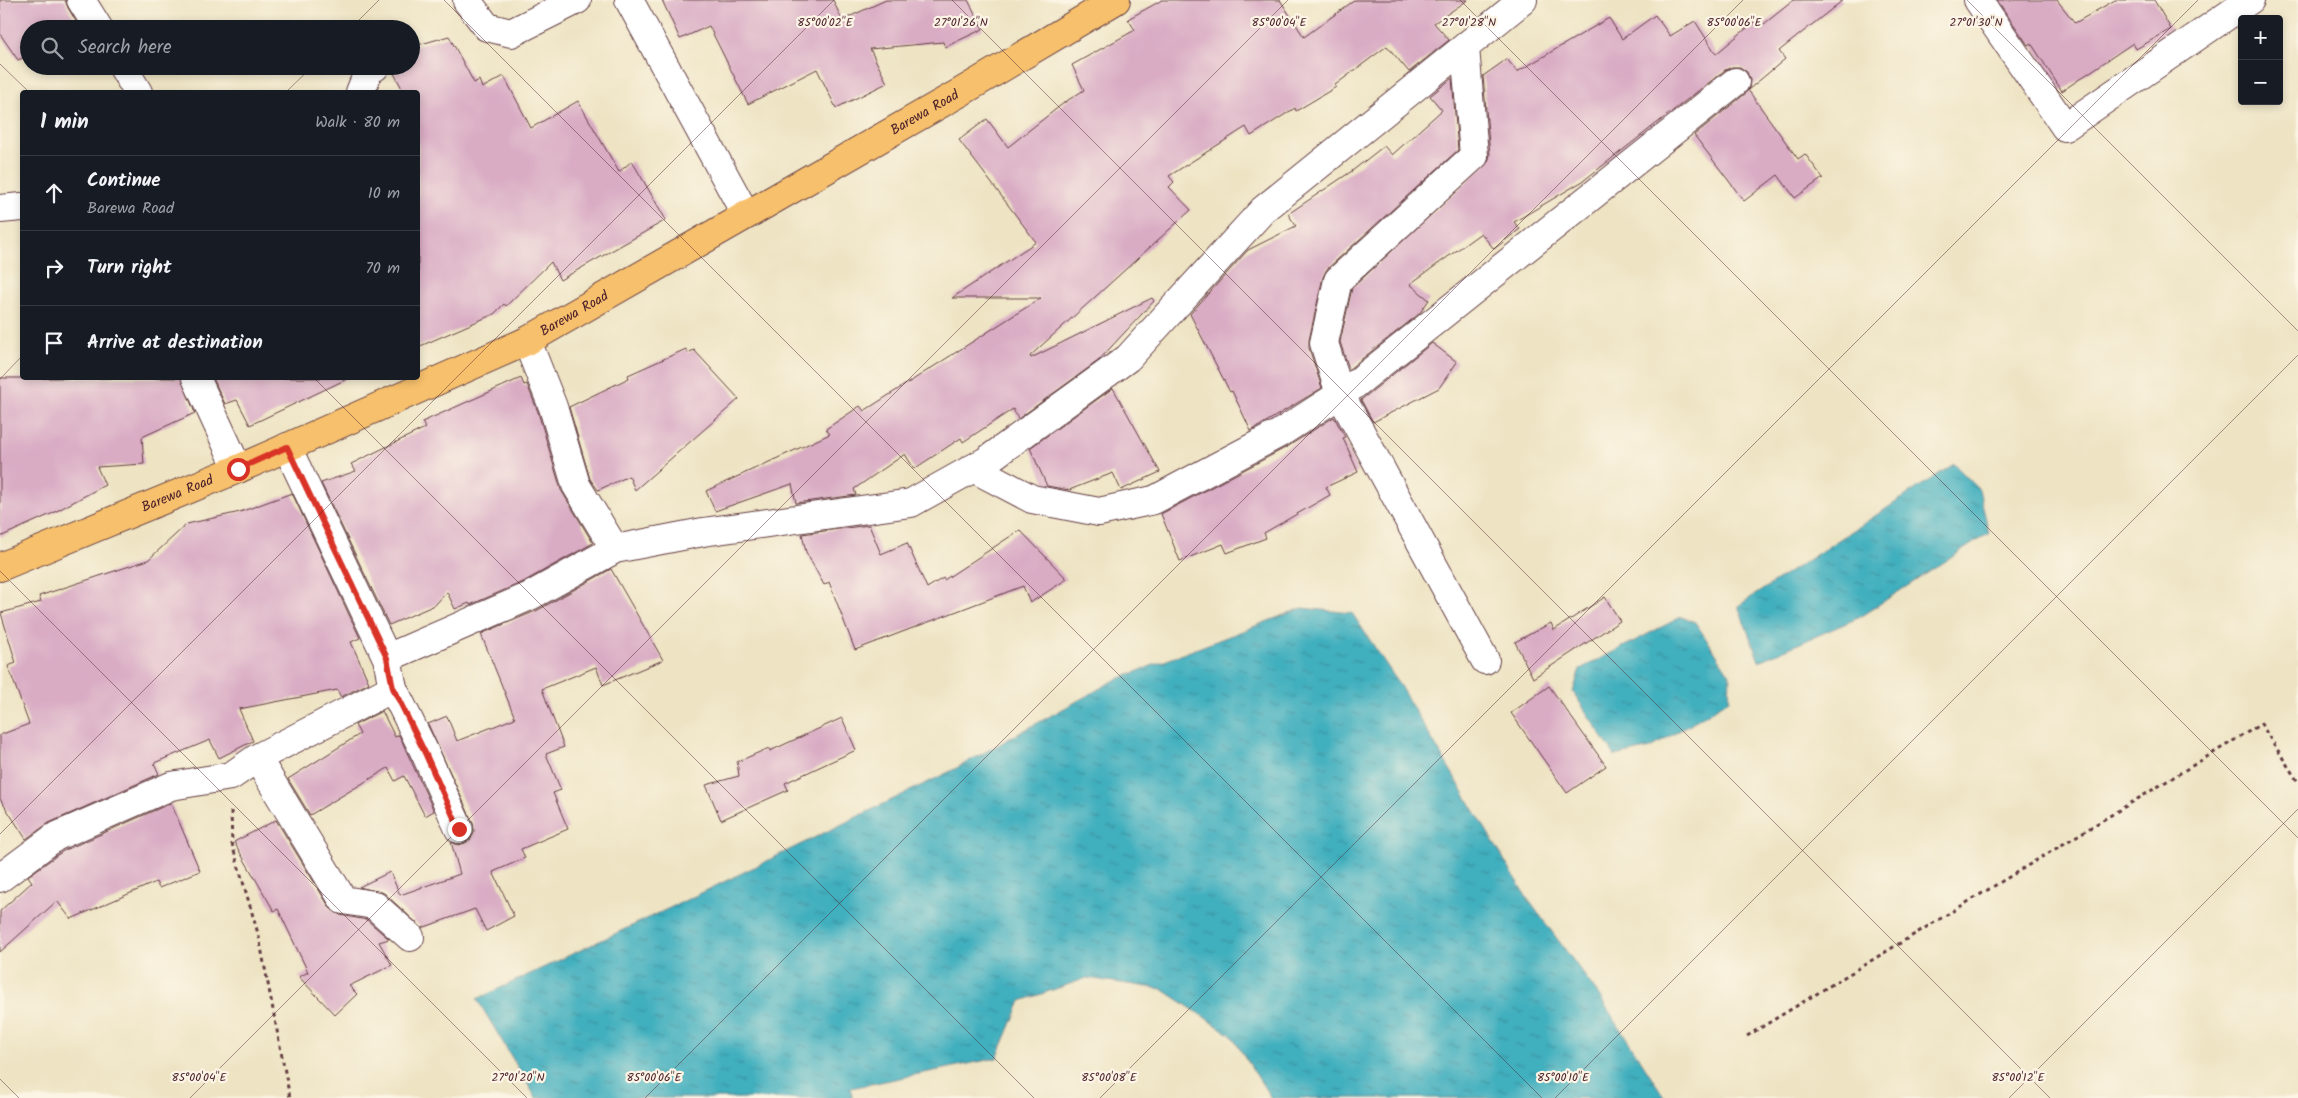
<!DOCTYPE html>
<html lang="en">
<head>
<meta charset="utf-8">
<style>
  :root { --surface:#171b24; --page:#20242c; --text:#f1f3f6; --muted:#9ea1a6; --line:#363941 }
  body { margin:0; font-family:Kalam,sans-serif; background:var(--page); color:var(--text) }
  .controls { position:absolute; right:15px; top:15px; display:grid; overflow:hidden; border-radius:5px; box-shadow:0 2px 8px #0003 }
  .controls button { width:45px; height:45px; display:grid; place-items:center; padding:0; border:0; border-bottom:1px solid var(--line); background:var(--surface); color:var(--text); font:25px sans-serif }
  .stop { position:absolute; width:15px; height:15px; margin:-11px; border:4px solid #d93025; border-radius:50%; background:#fff }
  .stop.end { background:#d93025; border-color:#fff; box-shadow:0 1px 5px #0008 }
  .list { margin:0; padding:0; list-style:none }
  h2 { display:flex; justify-content:space-between; align-items:center; height:65px; margin:0; padding:0 20px; font-size:21px }
  h2 small { font-size:16px; font-weight:400; color:var(--muted) }
  .list li { display:grid; grid-template-columns:32px 1fr auto; gap:15px; align-items:center; box-sizing:border-box; height:75px; padding:0 20px; border-top:1px solid var(--line) }
  .list b { display:block; font-size:19px; white-space:nowrap }
  .list p { margin:0; font-size:16px; white-space:nowrap; color:var(--muted) }
  .list em { font-size:16px; font-style:normal; color:var(--muted) }
  .icon { flex:none; width:28px; height:28px; fill:none; stroke:currentColor; stroke-width:2; stroke-linecap:round; stroke-linejoin:round }
  .map { position:relative; flex:none; width:2298px; height:1098px; overflow:hidden }
  .search { position:absolute; background:var(--surface); box-shadow:0 2px 8px #0003; left:20px; top:20px; width:400px; height:55px; display:flex; align-items:center; gap:12px; box-sizing:border-box; padding:0 18px; border-radius:28px; color:var(--muted); font-size:19px }
  .panel { position:absolute; background:var(--surface); box-shadow:0 2px 8px #0003; left:20px; top:90px; width:400px; height:290px; border-radius:5px }
  .map>svg:first-child { display:block }
  .water { fill:url(#water-ripples); stroke:#466774 }
  .building { fill:#d9acc4 }
  .lines { fill:none; stroke-linecap:round; stroke-linejoin:round }
  .minor-casing { stroke:#633d42; stroke-width:30 }
  .major-casing { stroke:#633d42; stroke-width:30 }
  .path { stroke:#633d42; stroke-width:3; stroke-dasharray:4 4; stroke-linecap:butt }
  .minor { stroke:#fff; stroke-width:28 }
  .major { stroke:#f7c06c; stroke-width:28 }
  .route { stroke:#d93025; stroke-width:6 }
  .ticks { fill:none; stroke:#4a1f2b; stroke-width:1; stroke-opacity:0.45 }
  .labels { text-anchor:middle; dominant-baseline:central; stroke-width:4.5; stroke-linejoin:round; paint-order:stroke }
  .street-label { font-size:14px; fill:#4a1f2b; stroke:#fcf5e5 }
  .ticks-label { font-size:12px; text-anchor:middle; fill:#4a1f2b; stroke:#fcf5e5; stroke-width:4.5; stroke-linejoin:round; paint-order:stroke }
</style>
</head>
<body>
<div class="map">
<svg width="2298" height="1098" viewBox="0 0 2298 1098">
  <defs>
    <pattern id="water-ripples" width="26" height="14" patternUnits="userSpaceOnUse" patternTransform="scale(1.25)"><rect width="26" height="14" fill="#41afbe"/><path d="M2 4q2-2 4 0t4 0M15 11q2-2 4 0t4 0" fill="none" stroke="#388e9b"/></pattern>
  </defs>
  <rect width="100%" height="100%" fill="#fcf5e5"/>
  <filter id="ink" filterUnits="userSpaceOnUse"><feTurbulence type="fractalNoise" baseFrequency=".02" numOctaves="2"/><feDisplacementMap in="SourceGraphic" scale="10" xChannelSelector="R" yChannelSelector="G"/><feConvolveMatrix kernelMatrix="1 2 1 2 8 2 1 2 1" color-interpolation-filters="sRGB"/></filter>
  <filter id="wash" filterUnits="userSpaceOnUse"><feTurbulence type="fractalNoise" baseFrequency=".0096" numOctaves="4" result="noise"/><feDisplacementMap in="SourceGraphic" scale="20" xChannelSelector="R" yChannelSelector="G"/><feGaussianBlur stdDeviation="1.12" result="paint"/><feColorMatrix in="noise" values="0 0 0 0 0 0 0 0 0 0 0 0 0 0 0 0 0 1.4 0 .05"/><feComposite in="paint" operator="in"/></filter>
  <g filter="url(#wash)">
    <rect width="100%" height="100%" fill="#eee4c4"/>
    <!-- water -->
    <path class="water" d="M1954 464 1979 489 1989 533 1858 618 1759 661 1738 606Z
      M1302 608 1352 613 1397 681 1527 898 1598 994 1665 1098H1271L1231 1035 1162 989 1087 978 1021 1001 997 1058 851 1088 852 1098H536L477 999 697 895 953 770 1115 680Z
      M1681 617 1695 622 1730 675 1729 700 1651 748 1615 756 1573 692 1580 669Z"/>
    <g id="blocks">
      <!-- building -->
      <path class="building" d="M0 0H65L68 8 80 28 29 29V55L18 60 0 34Z
        M662 0H833L842 20 886 0H968L983 29 945 47 943 42 870 49 887 83 836 108 817 69 748 104 709 26 680 39Z
        M1162 0H1280L1304 37 1355 0H1468L1434 23 1449 40 1409 72 1387 46 1335 85 1336 87 1296 111 1295 108 1251 136 1246 127 1169 176 1174 182 1169 187 1191 210 1030 356 1031 358 1152 298 1154 301 1098 361 1018 419 1013 409 963 442 961 438 914 469 905 454 854 489 856 495 796 503 792 484 715 511 706 491 830 434 826 429 860 406 864 411 1041 298H952L1036 242 959 140 987 119 1008 147 1065 102 1084 90 1072 65 1135 30 1128 19Z
        M1794 0H1843L1779 51 1785 59 1748 90 1798 159 1805 154 1823 178 1795 198 1778 175 1744 201 1694 135 1745 94 1749 88 1750 80 1747 72 1740 67H1732L1725 70 1583 181 1514 222 1520 229 1494 249 1481 233 1410 284 1429 300 1419 314 1349 369 1340 342 1352 288 1488 162 1490 155 1483 76 1507 59 1517 72 1609 18 1622 39 1655 15 1670 36 1695 21 1716 54 1754 22 1759 28Z
        M1997 0H2057L2075 23 2115 0H2154L2171 29 2136 49 2133 43 2062 91 2031 43 2028 45Z
        M449 36 474 83 479 80 482 88 504 76 531 128 578 101 619 172 632 161 666 220 560 280 551 262 506 306 504 304 494 314 418 347V92H404L390 66H411V47Z
        M1452 78 1458 150 1327 269 1323 277 1309 340V348L1322 388 1251 431 1232 391 1230 392 1190 314 1248 250 1296 226 1288 214 1352 171 1384 146 1392 155 1442 110 1430 96Z
        M1432 343 1457 362 1439 388 1373 422 1361 400Z
        M686 349 688 353 694 350 739 399 635 490 629 476 598 490 590 479 569 407 629 378 628 375Z
        M0 378H181L195 413 142 437 144 464 97 467 105 485 51 514 0 537Z
        M213 378H349L250 425 237 400 225 404Z
        M521 378 524 385 527 384 538 412 561 490 593 543 523 582 470 605 469 603 455 609 447 592 435 605 389 625 321 483 356 471 351 464 425 428 422 422Z
        M1113 388 1160 472 1121 490 1113 473 1069 490 1047 486 1030 448Z
        M1334 417 1345 437 1343 438 1358 472 1326 487 1330 495 1264 533 1266 538 1227 553 1223 544 1180 561 1161 514 1287 447Z
        M292 493 360 638 351 642 369 683 341 697 337 690 239 709 253 741 219 758 210 740 154 763 159 774 49 823 26 839 0 799V735L29 724 8 666 16 663 1 613 41 602 39 596 148 560 187 524 240 512Z
        M869 525 881 554 907 543 927 588 943 578 944 580 1020 530 1067 579 1030 603 1023 586 855 650 829 582 824 585 806 552 802 534Z
        M611 569 663 660 603 685 596 667 542 689 564 747 546 754 561 790 553 793 568 829 521 849 525 858 493 872 514 916 486 931 475 909 422 928 384 893 359 887 390 872 400 895 460 874 451 842 458 845 465 843 471 839 474 831 473 823 428 724 447 716 457 741 515 718 481 634 538 610Z
        M1605 597 1620 621 1533 678 1515 642 1551 623 1554 630Z
        M1549 686 1606 766 1567 793 1511 713Z
        M382 711 395 737 399 735 434 811 425 816 404 776 395 781 388 768 310 815 288 779 360 734 355 725Z
        M842 718 856 750 785 783 788 790 721 820 706 785 739 776 737 762 769 748 770 751Z
        M171 803 200 871 159 888 156 882 71 919 57 901 0 952V911L32 882 28 876 63 851Z
        M276 820 330 908 340 915 367 920 389 939 379 942 392 965 349 986 357 994 335 1015 299 977 308 972 278 909 274 911 234 842Z"/>
    </g>
  </g>
  <g filter="url(#ink)">
    <use href="#blocks" fill-opacity="0" stroke="#633d42" stroke-width="1"/>
    <g class="lines">
      <defs>
        <path id="minor" d="M81 0 99 29
          M629 0 746 215
          M1978 0 2065 127 2250 0
          M467 1 487 27 511 33 577 0
          M1465 47 1474 156 1338 280 1324 343 1340 394 1485 660
          M122 66 138 92
          M360 92 369 70 375 67
          M0 209 22 207
          M527 341 553 407 576 485 615 549
          M196 378 238 469
          M973 468 1032 499 1099 512 1154 500 1280 433 1353 386 1735 82
          M387 658 530 596 615 549 703 532 911 503 986 461 1128 358 1263 210 1523 0
          M393 688 426 755 459 829
          M257 758 343 900 374 905 410 937
          M0 878 55 837 171 786 231 776 257 758 393 688 387 658 287 447"/>
        <g id="major">
          <path id="s1" d="M0 567 238 469 527 341 961 92 1116 0"/>
        </g>
      </defs>
      <!-- minor casing -->
      <use href="#minor" class="minor-casing"/>
      <!-- major casing -->
      <use href="#major" class="major-casing"/>
      <!-- path -->
      <path class="path" d="M231 811 232 844 259 937 290 1098
        M1747 1036 2261 724 2298 782"/>
      <!-- minor -->
      <use href="#minor" class="minor"/>
      <!-- major -->
      <use href="#major" class="major"/>
    </g>
  </g>
  <g class="lines" filter="url(#ink)">
    <!-- route -->
    <path class="route" d="M238 469 287 447 387 658 393 688 426 755 459 829"/>
  </g>
  <!-- ticks -->
  <path class="ticks" d="M444 0 1542 1098M952 0 2050 1098M1460 0 2298 838M1967 0 2298 331M350 29 379 0M0 64 29 92M286 92 313 66M314 378 1034 1098M0 379 22 356M0 571 527 1098M0 834 834 0M0 1079 19 1098M190 1098 1288 0M645 1098 1743 0M1100 1098 2198 0M1555 1098 2298 355M2009 1098 2298 809"/>
  <g class="labels">
    <!-- street labels -->
    <g class="street-label">
      <text stroke="none"><textPath href="#s1" startOffset="1032">Barewa Road</textPath></text>
      <text stroke="none"><textPath href="#s1" startOffset="628">Barewa Road</textPath></text>
      <text stroke="none"><textPath href="#s1" startOffset="192">Barewa Road</textPath></text>
    </g>
  </g>
  <g class="ticks-label">
    <text x="825" y="26">85°00'02"E</text>
    <text x="961" y="26">27°01'26"N</text>
    <text x="1279" y="26">85°00'04"E</text>
    <text x="1469" y="26">27°01'28"N</text>
    <text x="1734" y="26">85°00'06"E</text>
    <text x="1976" y="26">27°01'30"N</text>
    <text x="199" y="1081">85°00'04"E</text>
    <text x="518" y="1081">27°01'20"N</text>
    <text x="654" y="1081">85°00'06"E</text>
    <text x="1109" y="1081">85°00'08"E</text>
    <text x="1563" y="1081">85°00'10"E</text>
    <text x="2018" y="1081">85°00'12"E</text>
  </g>
</svg>
<div class="controls">
<button>+</button>
<button>−</button>
</div>
<div class="stop" style="left:238px;top:469px"></div>
<div class="stop end" style="left:459px;top:829px"></div>
<div class="search"><svg class="icon" aria-label="search" viewBox="0 0 24 24"><circle cx="10" cy="10" r="6"/><path d="M15 15l6 6"/></svg>Search here</div>
<section class="panel">
<h2>1 min<small>Walk · 80 m</small></h2>
<ul class="list">
<li><svg class="icon" aria-label="ahead" viewBox="0 0 24 24"><path d="M12 20V5M6 11l6-6 6 6"/></svg><div><b>Continue</b><p>Barewa Road</p></div><em>10 m</em></li>
<li><svg class="icon" aria-label="right" viewBox="0 0 24 24"><path d="M7 20v-9h11M14 6l5 5-5 5"/></svg><div><b>Turn right</b></div><em>70 m</em></li>
<li><svg class="icon" aria-label="arrive" viewBox="0 0 24 24"><path d="M6 21V4h12l-3 4 3 4H6"/></svg><div><b>Arrive at destination</b></div></li>
</ul>
</section>
</div>
</body>
</html>
